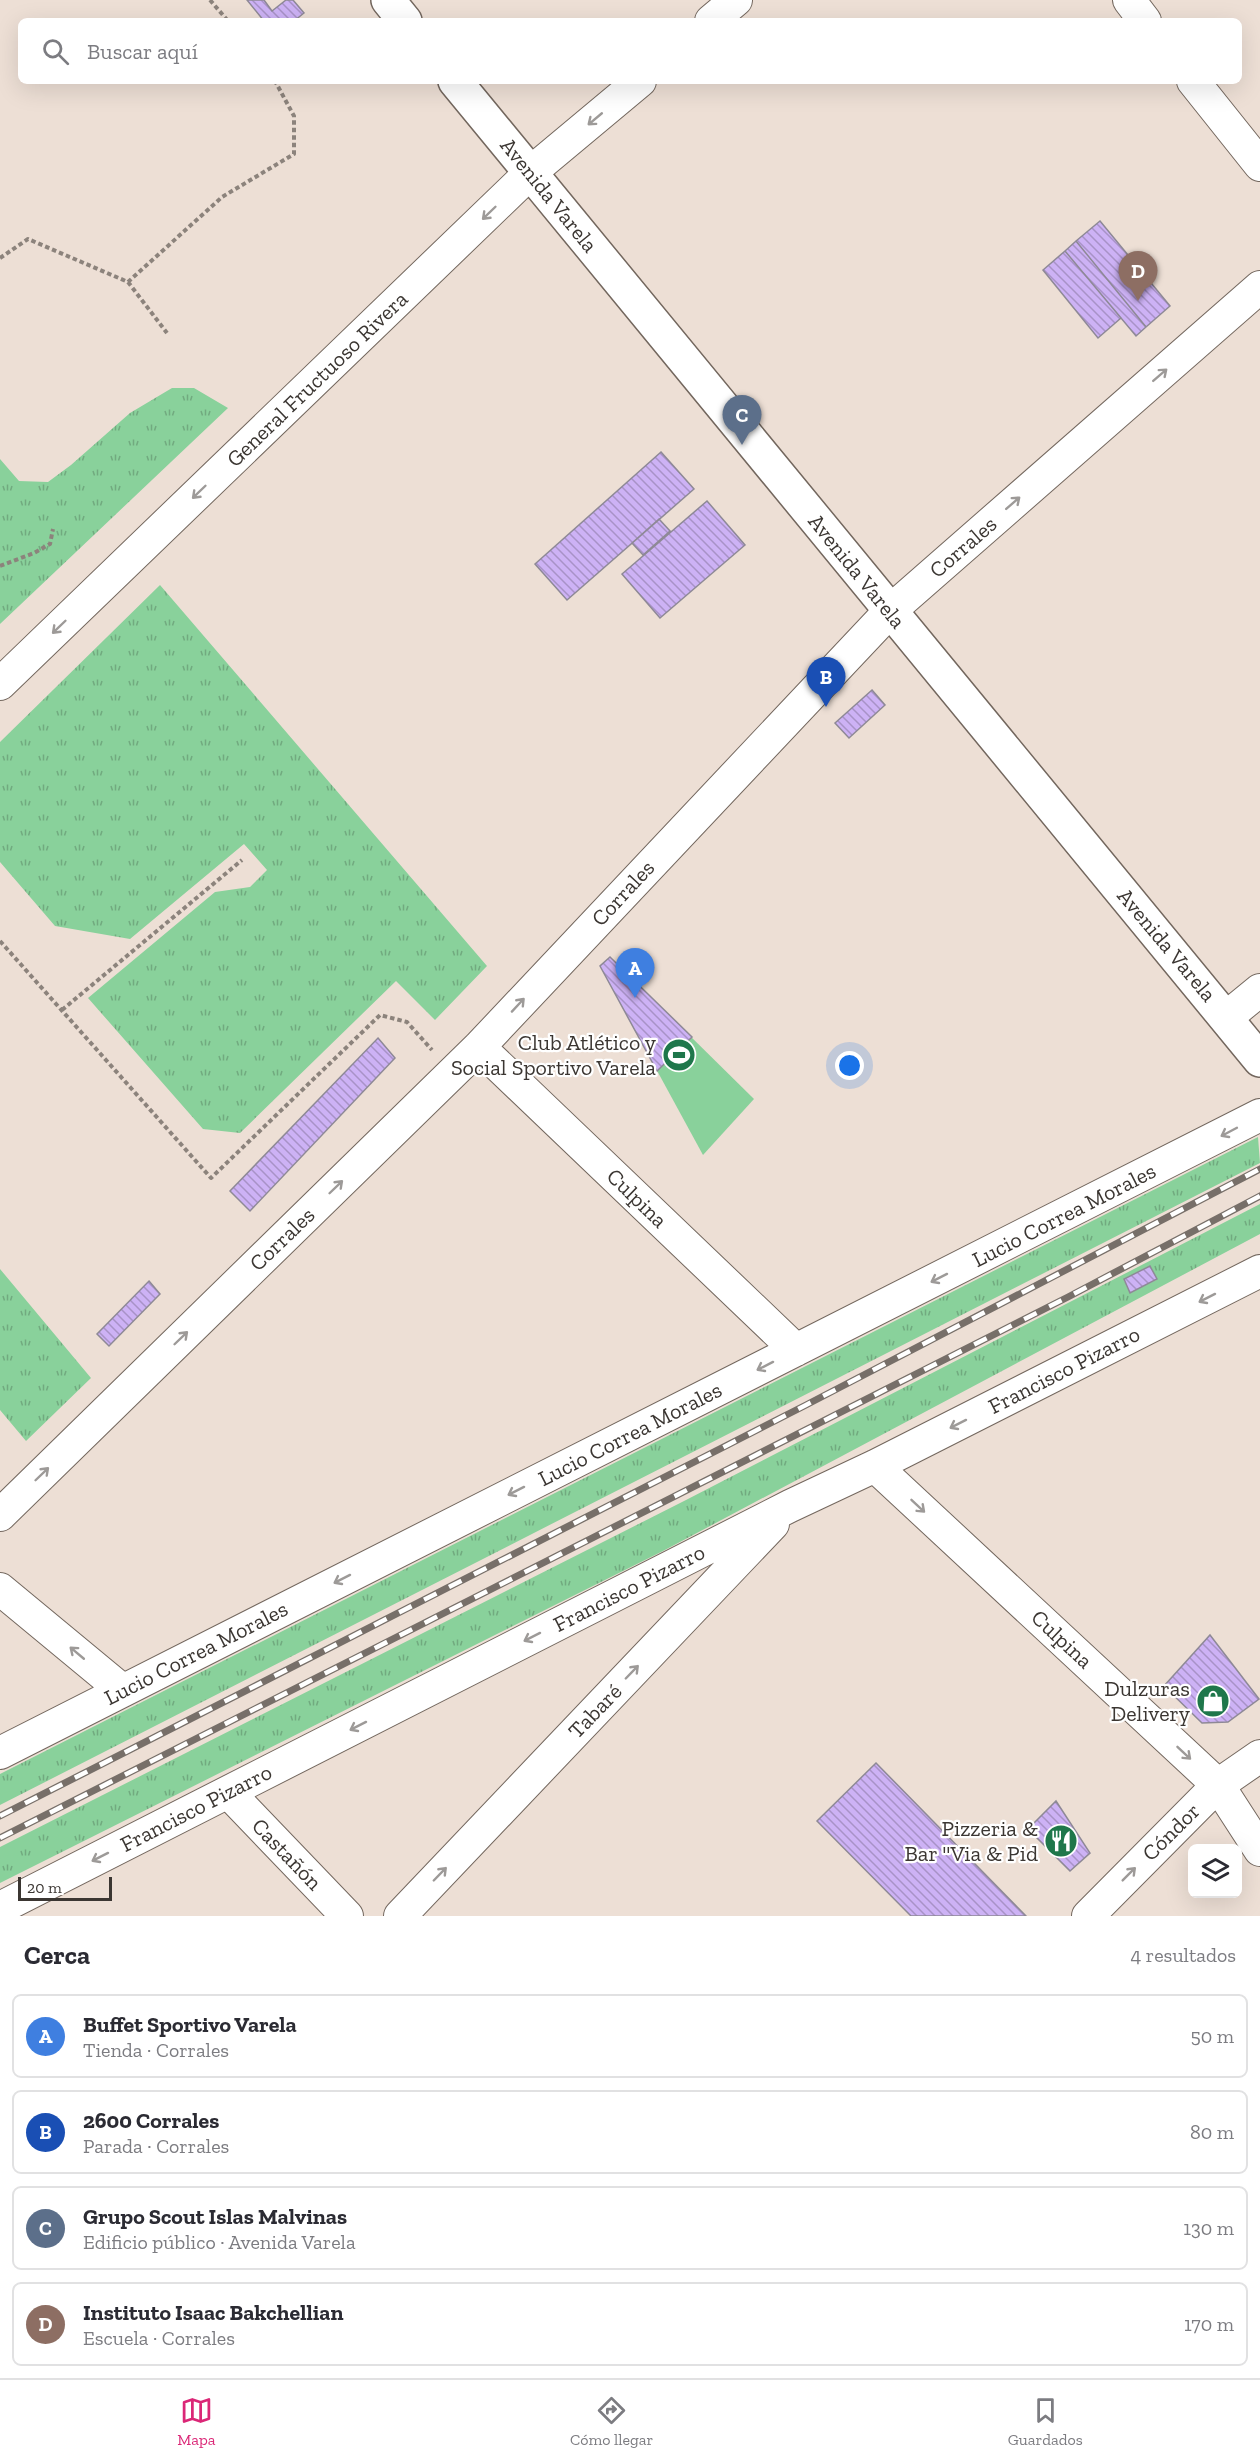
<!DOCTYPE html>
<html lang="es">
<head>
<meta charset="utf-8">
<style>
  :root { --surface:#fff; --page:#f2f2f3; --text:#2b2b33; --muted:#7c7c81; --line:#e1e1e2; --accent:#db2777 }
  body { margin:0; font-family:"Zilla Slab",serif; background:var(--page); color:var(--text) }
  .controls { position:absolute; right:18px; bottom:18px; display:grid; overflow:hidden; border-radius:9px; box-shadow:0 6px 24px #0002 }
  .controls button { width:54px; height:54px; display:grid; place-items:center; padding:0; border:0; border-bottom:2px solid var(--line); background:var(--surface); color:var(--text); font:30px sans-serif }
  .scale { position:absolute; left:18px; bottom:15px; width:94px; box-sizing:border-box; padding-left:6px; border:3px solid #3b3632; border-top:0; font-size:16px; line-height:21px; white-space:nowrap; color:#3b3632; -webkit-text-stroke:4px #fff; paint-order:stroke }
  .you { position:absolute; left:850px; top:1066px; width:21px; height:21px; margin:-15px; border:4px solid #fff; border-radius:50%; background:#1a73e8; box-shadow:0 0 0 9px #1a73e833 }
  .badge { display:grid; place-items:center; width:39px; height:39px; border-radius:50%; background:var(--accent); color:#fff; font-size:20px; font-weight:700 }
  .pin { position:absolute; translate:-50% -50px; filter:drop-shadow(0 2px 3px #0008) }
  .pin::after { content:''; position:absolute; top:32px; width:21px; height:18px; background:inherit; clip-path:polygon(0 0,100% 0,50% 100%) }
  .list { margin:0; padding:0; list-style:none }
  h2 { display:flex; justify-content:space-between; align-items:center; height:78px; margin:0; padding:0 24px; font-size:26px }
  h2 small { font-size:20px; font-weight:400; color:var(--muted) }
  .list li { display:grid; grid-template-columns:39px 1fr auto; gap:18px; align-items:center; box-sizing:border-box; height:84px; margin:0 12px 12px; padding:0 12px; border:2px solid var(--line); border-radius:9px }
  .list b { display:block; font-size:22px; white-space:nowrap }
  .list p { margin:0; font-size:20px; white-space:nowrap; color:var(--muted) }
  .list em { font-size:20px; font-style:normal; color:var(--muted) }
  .icon { flex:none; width:33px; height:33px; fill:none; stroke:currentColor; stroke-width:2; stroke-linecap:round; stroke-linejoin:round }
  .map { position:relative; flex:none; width:1260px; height:1916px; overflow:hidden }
  .search { position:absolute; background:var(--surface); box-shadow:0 6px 24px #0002; left:18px; right:18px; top:18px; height:66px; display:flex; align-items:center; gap:15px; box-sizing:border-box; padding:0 21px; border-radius:9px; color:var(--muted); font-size:22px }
  .sheet { height:462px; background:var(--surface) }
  nav { display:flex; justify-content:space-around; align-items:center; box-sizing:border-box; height:84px; border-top:2px solid var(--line); background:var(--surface); font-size:16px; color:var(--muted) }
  nav a { display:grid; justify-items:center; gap:3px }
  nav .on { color:var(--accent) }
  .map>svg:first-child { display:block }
  .grass { fill:url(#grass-tufts); fill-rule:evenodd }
  .pitch { fill:#89d19b }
  .building { fill:url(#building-back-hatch); stroke:#8e8996; stroke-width:1.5 }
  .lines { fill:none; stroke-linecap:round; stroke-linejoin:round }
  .minor-casing { stroke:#73675e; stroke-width:34 }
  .secondary-casing { stroke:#73675e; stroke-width:36 }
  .path { stroke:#8c837c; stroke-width:4; stroke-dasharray:4.5 3; stroke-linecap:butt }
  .minor { stroke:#fff; stroke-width:32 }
  .secondary { stroke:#fff; stroke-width:33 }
  .rail-casing { stroke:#776f69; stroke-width:7 }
  .rail { stroke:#fff; stroke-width:4.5; stroke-dasharray:14; stroke-linecap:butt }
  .oneway { stroke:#9d9a98 }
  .labels { text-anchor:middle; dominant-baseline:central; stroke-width:4.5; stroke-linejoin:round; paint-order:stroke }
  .street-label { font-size:22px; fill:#3b3632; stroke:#fff }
  .poi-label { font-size:22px; fill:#3b3632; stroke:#fff; text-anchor:end }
</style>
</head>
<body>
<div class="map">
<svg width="1260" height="1916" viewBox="0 0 1260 1916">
  <defs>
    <pattern id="grass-tufts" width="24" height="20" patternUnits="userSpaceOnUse" patternTransform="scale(1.5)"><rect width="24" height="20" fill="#89d19b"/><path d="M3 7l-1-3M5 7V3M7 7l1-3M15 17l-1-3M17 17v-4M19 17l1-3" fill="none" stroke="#71aa7f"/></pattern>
    <pattern id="building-back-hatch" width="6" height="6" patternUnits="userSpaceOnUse" patternTransform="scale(1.5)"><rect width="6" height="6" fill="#cdb2f5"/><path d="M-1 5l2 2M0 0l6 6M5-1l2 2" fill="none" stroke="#a892c7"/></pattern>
  </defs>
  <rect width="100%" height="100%" fill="#eddfd5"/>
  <!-- grass -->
  <path class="grass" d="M172 388H194L228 408 0 624V459L19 481 48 482 71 465 130 413Z
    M160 585 487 966 435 1020 396 981 240 1133 203 1129 88 998 215 892 250 887 267 870 244 844 130 939 55 926 0 862V742Z
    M1258 1137 1260 1163 0 1805V1774Z
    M1260 1204V1234L663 1551 0 1883V1847L686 1500ZM1149 1267 1156 1280 1130 1292 1124 1280Z
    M0 1269 91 1378 26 1441 0 1410Z"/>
  <!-- pitch -->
  <path class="pitch" d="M610 957 754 1099 703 1155 600 966Z"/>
  <!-- building -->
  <path class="building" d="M247 0H264L272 11 286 0H293L304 13 294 21H264Z
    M1100 221 1170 306 1146 327 1076 241Z
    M1076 241 1146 327 1136 336 1065 251Z
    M1065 251 1121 318 1098 338 1043 270Z
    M661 452 694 489 567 600 535 564Z
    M707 501 745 545 660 618 622 574Z
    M659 519 670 531 643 555 632 543Z
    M872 690 885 705 849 738 835 723Z
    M610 957 692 1037 657 1071 600 966Z
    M378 1038 395 1058 250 1211 230 1191Z
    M1150 1266 1157 1279 1130 1293 1124 1279Z
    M149 1281 160 1294 109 1346 97 1334Z
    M1210 1635 1259 1699 1228 1722 1202 1723 1164 1686Z
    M876 1763 1026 1916H911L817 1821Z
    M1056 1801 1090 1853 1070 1871 1028 1829Z"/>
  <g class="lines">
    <defs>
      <path id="minor" d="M1129 0 1145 21
        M711 21 736 0
        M1193 81 1260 165
        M0 684 531 172 640 81
        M1227 1017 1260 990
        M479 1047 796 1350
        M875 1466 1218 1785 1260 1850
        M0 1515 479 1047 890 611 1260 287
        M0 1589 122 1690
        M0 1753 1260 1115
        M228 1792 347 1916
        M0 1908 790 1506 875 1466 1260 1271
        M400 1916 773 1524
        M1088 1916 1218 1785 1260 1756"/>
      <path id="secondary" d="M388 0 405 21
        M455 81 1260 1060"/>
    </defs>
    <!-- minor casing -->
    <use href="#minor" class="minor-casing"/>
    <!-- secondary casing -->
    <use href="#secondary" class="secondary-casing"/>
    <!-- path -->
    <path class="path" d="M210 0 228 21
      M0 258 28 239 128 282 222 197 294 154V116L275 81
      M128 282 167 333
      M0 566 34 553 50 544 53 529
      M0 941 211 1178 380 1015 407 1022 432 1050
      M62 1010 242 860"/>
    <!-- minor -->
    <use href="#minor" class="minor"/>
    <!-- secondary -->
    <use href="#secondary" class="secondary"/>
    <defs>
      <path id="rail" d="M0 1816 806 1405 1260 1169
        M0 1838 1068 1297 1260 1196"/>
    </defs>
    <!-- rail casing -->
    <use href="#rail" class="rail-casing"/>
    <!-- rail -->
    <use href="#rail" class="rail"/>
  </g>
  <!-- one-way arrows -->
  <defs><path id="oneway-shaft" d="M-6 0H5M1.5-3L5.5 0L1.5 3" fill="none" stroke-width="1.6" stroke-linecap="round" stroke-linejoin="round" transform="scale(1.5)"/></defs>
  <g class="oneway">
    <use href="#oneway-shaft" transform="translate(595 119) rotate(140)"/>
    <use href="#oneway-shaft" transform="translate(489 213) rotate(136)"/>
    <use href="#oneway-shaft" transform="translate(1160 375) rotate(-41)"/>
    <use href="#oneway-shaft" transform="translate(199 492) rotate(136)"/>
    <use href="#oneway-shaft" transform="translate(1013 503) rotate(-41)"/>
    <use href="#oneway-shaft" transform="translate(59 627) rotate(136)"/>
    <use href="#oneway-shaft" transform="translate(518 1005) rotate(-47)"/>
    <use href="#oneway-shaft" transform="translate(1229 1132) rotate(152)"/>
    <use href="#oneway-shaft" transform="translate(336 1187) rotate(-44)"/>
    <use href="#oneway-shaft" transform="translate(939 1278) rotate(153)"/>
    <use href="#oneway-shaft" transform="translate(1207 1298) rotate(153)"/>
    <use href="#oneway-shaft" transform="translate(181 1338) rotate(-44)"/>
    <use href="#oneway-shaft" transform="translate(765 1366) rotate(153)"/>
    <use href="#oneway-shaft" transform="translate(958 1424) rotate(153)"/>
    <use href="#oneway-shaft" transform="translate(42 1474) rotate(-44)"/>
    <use href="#oneway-shaft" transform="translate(516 1491) rotate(153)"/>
    <use href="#oneway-shaft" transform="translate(918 1506) rotate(43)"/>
    <use href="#oneway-shaft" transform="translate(342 1579) rotate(153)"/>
    <use href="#oneway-shaft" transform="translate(532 1637) rotate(153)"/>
    <use href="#oneway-shaft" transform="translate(77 1653) rotate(-140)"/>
    <use href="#oneway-shaft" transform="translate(632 1672) rotate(-46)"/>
    <use href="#oneway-shaft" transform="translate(358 1726) rotate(153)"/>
    <use href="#oneway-shaft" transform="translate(1184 1753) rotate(43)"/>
    <use href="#oneway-shaft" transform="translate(100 1857) rotate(153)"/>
    <use href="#oneway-shaft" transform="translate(440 1874) rotate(-46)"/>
    <use href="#oneway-shaft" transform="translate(1129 1874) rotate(-45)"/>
  </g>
  <!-- icons -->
  <defs>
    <symbol id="stadium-disc" viewBox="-11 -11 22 22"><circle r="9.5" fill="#1f774b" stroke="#fff"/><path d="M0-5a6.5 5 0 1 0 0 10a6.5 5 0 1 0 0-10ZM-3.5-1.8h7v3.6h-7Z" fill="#fff"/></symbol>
    <symbol id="shop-disc" viewBox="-11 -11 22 22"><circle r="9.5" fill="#1f774b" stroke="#fff"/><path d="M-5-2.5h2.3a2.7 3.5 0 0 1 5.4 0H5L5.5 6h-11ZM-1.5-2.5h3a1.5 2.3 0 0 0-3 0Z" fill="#fff"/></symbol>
    <symbol id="restaurant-disc" viewBox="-11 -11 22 22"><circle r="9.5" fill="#1f774b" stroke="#fff"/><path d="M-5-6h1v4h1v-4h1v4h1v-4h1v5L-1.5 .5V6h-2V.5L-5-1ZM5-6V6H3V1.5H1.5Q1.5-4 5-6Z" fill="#fff"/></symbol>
  </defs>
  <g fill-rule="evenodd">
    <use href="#stadium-disc" x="660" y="1036" width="38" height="38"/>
    <use href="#shop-disc" x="1194" y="1682" width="38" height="38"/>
    <use href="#restaurant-disc" x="1042" y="1822" width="38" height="38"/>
  </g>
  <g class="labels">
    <!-- street labels -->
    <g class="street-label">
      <text transform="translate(549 195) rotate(51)">Avenida Varela</text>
      <text transform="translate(317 379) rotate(-44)">General Fructuoso Rivera</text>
      <text transform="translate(963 547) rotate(-41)">Corrales</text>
      <text transform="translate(857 571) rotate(51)">Avenida Varela</text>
      <text transform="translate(623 893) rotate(-47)">Corrales</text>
      <text transform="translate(1167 945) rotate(50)">Avenida Varela</text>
      <text transform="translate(637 1198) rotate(44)">Culpina</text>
      <text transform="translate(1064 1215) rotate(-27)">Lucio Correa Morales</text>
      <text transform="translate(282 1239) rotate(-44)">Corrales</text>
      <text transform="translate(1064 1370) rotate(-27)">Francisco Pizarro</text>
      <text transform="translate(630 1434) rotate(-27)">Lucio Correa Morales</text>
      <text transform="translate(629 1588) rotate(-27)">Francisco Pizarro</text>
      <text transform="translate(1062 1639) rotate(43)">Culpina</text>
      <text transform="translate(196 1653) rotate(-27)">Lucio Correa Morales</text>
      <text transform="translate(595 1711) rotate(-46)">Tabaré</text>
      <text transform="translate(196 1808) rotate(-27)">Francisco Pizarro</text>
      <text transform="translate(1171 1832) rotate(-45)">Cóndor</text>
      <text transform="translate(287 1854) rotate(46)">Castañón</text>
    </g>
    <!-- poi labels -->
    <g class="poi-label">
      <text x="656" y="1042">Club Atlético y<tspan x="656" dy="25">Social Sportivo Varela</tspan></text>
      <text x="1190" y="1688">Dulzuras<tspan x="1190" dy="25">Delivery</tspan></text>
      <text x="1038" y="1828">Pizzeria &amp;<tspan x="1038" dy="25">Bar "Via &amp; Pid</tspan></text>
    </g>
  </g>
</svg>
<div class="controls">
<button><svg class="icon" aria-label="layers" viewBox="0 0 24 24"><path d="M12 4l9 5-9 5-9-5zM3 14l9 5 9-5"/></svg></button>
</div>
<div class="scale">20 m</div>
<div class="you"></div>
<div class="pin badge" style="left:635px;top:998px;background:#3f7fe0">A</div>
<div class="pin badge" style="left:826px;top:707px;background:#1a4fb4">B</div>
<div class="pin badge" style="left:742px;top:445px;background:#5c6f8a">C</div>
<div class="pin badge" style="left:1138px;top:301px;background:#8d6e63">D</div>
<div class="search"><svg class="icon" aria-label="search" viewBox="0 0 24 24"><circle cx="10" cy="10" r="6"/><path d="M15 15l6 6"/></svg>Buscar aquí</div>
</div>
<section class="sheet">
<h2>Cerca<small>4 resultados</small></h2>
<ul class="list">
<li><span class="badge" style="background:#3f7fe0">A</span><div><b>Buffet Sportivo Varela</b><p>Tienda · Corrales</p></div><em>50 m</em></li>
<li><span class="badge" style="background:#1a4fb4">B</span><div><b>2600 Corrales</b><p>Parada · Corrales</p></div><em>80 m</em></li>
<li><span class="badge" style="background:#5c6f8a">C</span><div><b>Grupo Scout Islas Malvinas</b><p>Edificio público · Avenida Varela</p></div><em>130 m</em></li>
<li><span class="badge" style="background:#8d6e63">D</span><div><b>Instituto Isaac Bakchellian</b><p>Escuela · Corrales</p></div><em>170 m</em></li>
</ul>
</section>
<nav>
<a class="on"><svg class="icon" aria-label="map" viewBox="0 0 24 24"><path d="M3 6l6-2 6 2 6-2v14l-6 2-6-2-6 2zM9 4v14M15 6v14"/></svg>Mapa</a>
<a><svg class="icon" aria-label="directions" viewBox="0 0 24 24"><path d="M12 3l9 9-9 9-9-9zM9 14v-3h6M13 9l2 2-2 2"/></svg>Cómo llegar</a>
<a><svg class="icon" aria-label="saved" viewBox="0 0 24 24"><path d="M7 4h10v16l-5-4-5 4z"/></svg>Guardados</a>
</nav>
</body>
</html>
